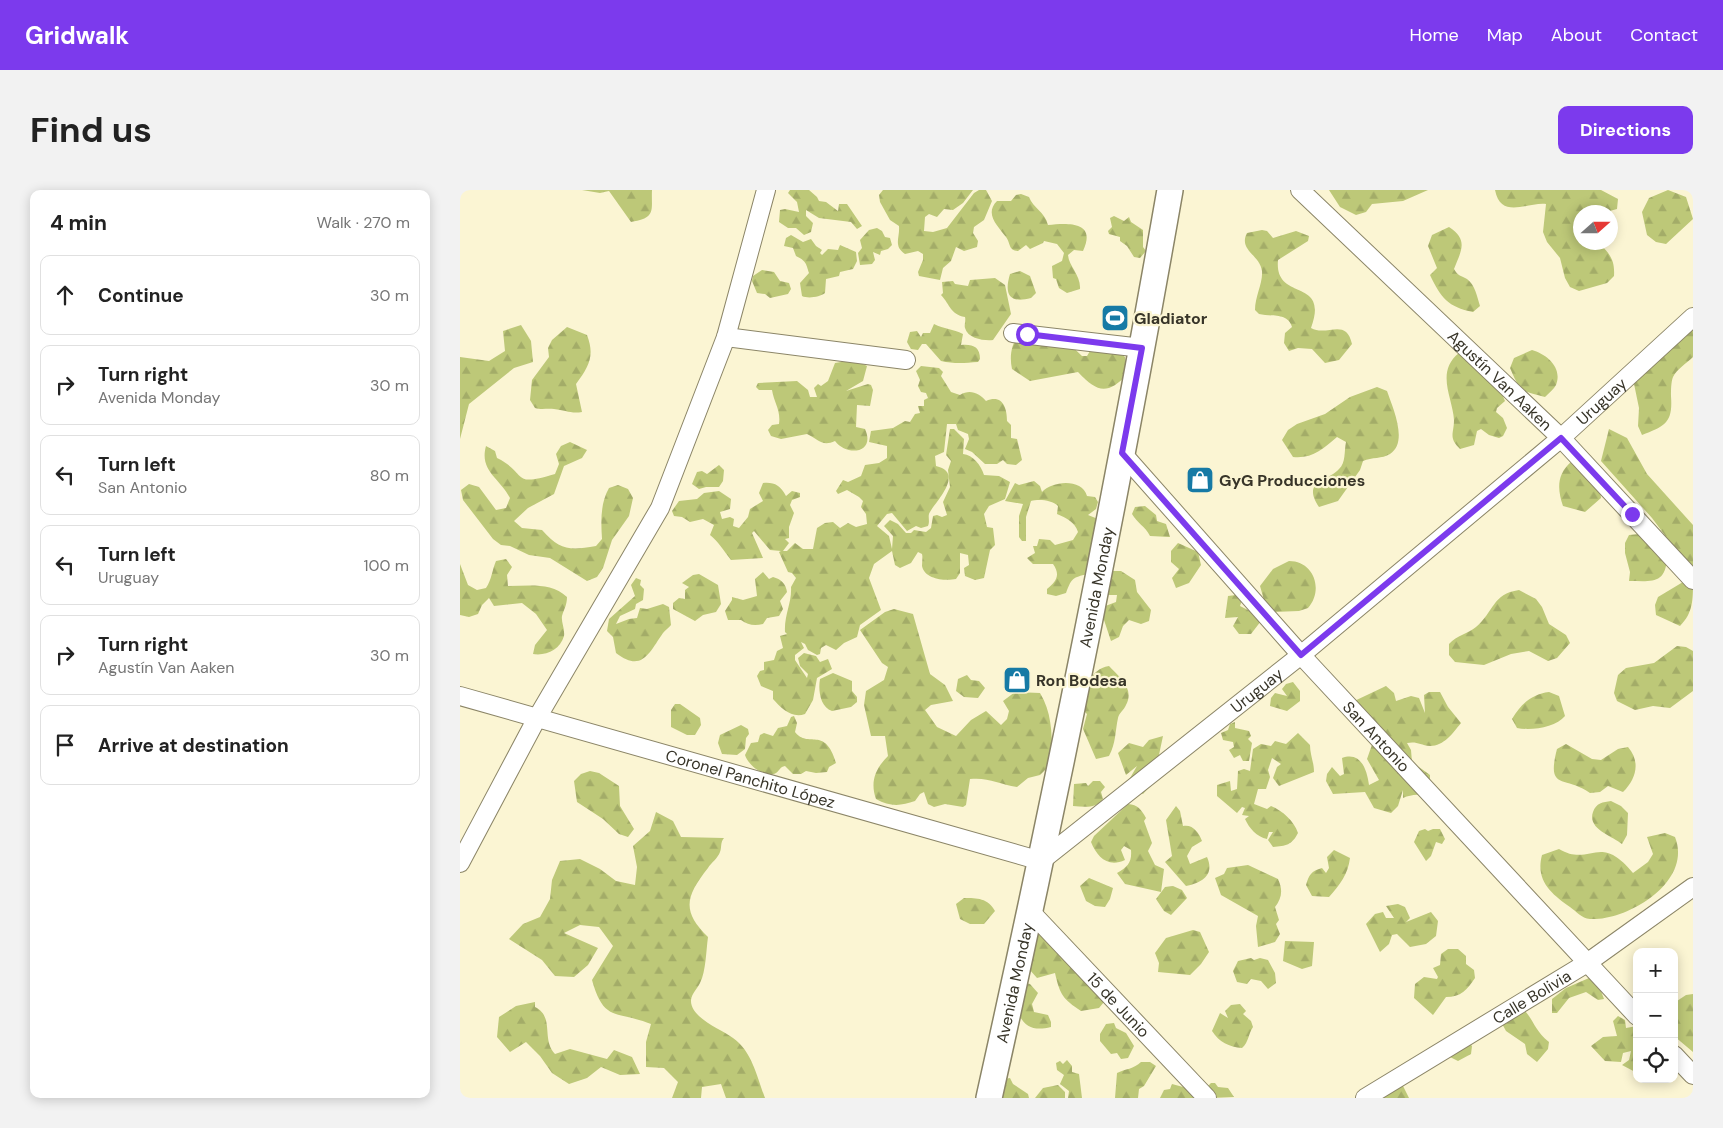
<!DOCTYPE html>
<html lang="en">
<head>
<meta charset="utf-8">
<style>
  :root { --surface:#fff; --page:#f2f2f2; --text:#222; --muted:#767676; --line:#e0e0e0; --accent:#7c3aed }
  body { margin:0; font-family:"DM Sans",sans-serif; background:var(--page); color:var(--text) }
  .controls { position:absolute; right:15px; bottom:15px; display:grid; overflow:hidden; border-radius:10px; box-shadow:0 2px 12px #0003 }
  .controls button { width:45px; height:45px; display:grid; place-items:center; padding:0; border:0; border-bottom:1px solid var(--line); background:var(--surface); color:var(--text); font:25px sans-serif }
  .compass { position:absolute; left:1113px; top:15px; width:45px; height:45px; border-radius:50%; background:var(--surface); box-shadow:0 2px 12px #0003; rotate:69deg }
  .stop { position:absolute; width:15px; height:15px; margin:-11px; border:4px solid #7c3aed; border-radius:50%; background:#fff }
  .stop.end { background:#7c3aed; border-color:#fff; box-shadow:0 1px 5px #0008 }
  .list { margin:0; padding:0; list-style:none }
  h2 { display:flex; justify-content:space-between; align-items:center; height:65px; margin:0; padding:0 20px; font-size:21px }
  h2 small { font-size:16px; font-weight:400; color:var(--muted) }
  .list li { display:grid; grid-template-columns:32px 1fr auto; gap:15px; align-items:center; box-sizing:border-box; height:80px; margin:0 10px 10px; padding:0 10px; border:1px solid var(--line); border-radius:10px }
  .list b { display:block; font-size:19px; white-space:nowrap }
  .list p { margin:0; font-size:16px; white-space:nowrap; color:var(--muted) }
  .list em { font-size:16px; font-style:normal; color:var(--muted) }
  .icon { flex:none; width:28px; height:28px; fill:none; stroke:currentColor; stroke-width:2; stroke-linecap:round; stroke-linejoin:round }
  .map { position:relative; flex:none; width:1233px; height:908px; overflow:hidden; border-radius:10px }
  header { display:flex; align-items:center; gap:30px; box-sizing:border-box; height:70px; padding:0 25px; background:var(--accent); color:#fff }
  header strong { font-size:24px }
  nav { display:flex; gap:28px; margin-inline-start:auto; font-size:18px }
  .intro { display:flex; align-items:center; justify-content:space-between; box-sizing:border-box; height:120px; padding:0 30px }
  h1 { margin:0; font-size:35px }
  .button { padding:12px 22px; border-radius:10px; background:var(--accent); color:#fff; font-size:18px; font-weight:700 }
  main { display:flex; gap:30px; padding:0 30px }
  aside { flex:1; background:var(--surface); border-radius:10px; box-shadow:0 2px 12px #0003 }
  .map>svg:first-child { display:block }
  .forest { fill:url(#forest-firs) }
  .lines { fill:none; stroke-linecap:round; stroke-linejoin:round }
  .street-casing { stroke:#8b8567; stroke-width:20 }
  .secondary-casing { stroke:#8b8567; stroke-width:28 }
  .street { stroke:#fff; stroke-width:18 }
  .secondary { stroke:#fff; stroke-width:25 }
  .route { stroke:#7c3aed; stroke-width:6 }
  .labels { text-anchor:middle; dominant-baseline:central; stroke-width:4.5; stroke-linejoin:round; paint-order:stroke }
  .poi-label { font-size:16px; font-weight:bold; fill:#373428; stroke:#fbf5d3; text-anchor:start }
  .street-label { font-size:16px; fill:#373428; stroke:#fbf5d3 }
</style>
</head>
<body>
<header>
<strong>Gridwalk</strong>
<nav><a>Home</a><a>Map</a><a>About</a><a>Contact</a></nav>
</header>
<div class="intro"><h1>Find us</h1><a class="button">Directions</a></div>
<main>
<aside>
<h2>4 min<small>Walk · 270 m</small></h2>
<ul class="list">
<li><svg class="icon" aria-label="ahead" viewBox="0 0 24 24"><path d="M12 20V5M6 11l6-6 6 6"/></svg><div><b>Continue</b></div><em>30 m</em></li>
<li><svg class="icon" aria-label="right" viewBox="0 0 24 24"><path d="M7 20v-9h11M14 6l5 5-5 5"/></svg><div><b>Turn right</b><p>Avenida Monday</p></div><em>30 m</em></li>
<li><svg class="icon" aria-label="left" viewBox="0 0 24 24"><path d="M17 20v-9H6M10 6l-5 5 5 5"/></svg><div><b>Turn left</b><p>San Antonio</p></div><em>80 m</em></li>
<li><svg class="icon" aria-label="left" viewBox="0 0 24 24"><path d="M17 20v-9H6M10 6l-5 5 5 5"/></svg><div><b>Turn left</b><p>Uruguay</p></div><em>100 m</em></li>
<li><svg class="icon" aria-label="right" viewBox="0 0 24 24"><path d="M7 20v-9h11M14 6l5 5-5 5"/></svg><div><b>Turn right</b><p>Agustín Van Aaken</p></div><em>30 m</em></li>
<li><svg class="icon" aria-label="arrive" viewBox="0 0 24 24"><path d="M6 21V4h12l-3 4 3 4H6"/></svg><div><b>Arrive at destination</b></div></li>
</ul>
</aside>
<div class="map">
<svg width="1233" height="908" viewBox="0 0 1233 908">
  <defs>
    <pattern id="forest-firs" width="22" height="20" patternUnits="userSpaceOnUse" patternTransform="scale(1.25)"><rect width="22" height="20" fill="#bdc878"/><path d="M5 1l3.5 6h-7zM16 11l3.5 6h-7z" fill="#a3ac68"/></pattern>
  </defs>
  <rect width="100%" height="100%" fill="#fbf5d3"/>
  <!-- forest -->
  <path class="forest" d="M122 0H192C191 20 197 28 171 32L149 1 140 3Z
    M330 0H349L357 7 359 11 366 12 378 21 379 14H387L402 36 397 39 391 32 359 28 346 20V26L353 33 351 42 344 45 336 38H328L319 32 320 20 325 19 339 22 337 12 328 3Z
    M423 0H513L503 13 493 20 484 19 477 27 469 24 465 27 464 41 473 42 487 38 514 3 519 0H526L532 11 524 30 514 37 513 43 518 51 517 57 504 61 496 57 491 71 483 78 480 90 459 86 458 82 463 70V64L458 61 445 64C433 56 440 48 439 36L430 30 420 12 419 5Z
    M869 0H968L943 11 912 14 906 22 896 25 880 17Z
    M1035 0H1141L1158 9 1157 19 1146 22H1120V52L1139 53C1150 64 1155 70 1154 86L1147 93 1119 101 1110 97 1105 88 1100 68 1087 52 1083 42 1086 14C1067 12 1041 30 1035 0Z
    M1208 0 1226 7 1233 29 1206 54 1196 52 1187 45 1182 22 1189 8Z
    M561 4 569 7C573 18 585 22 588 35 608 33 637 31 623 61L614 60 608 65C609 77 621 85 620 99L607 103 599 98 596 89 593 88 592 76 602 71 604 63 597 54 584 51 583 53 570 59 566 55 558 61C548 60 551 54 546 47 538 36 524 24 537 11H551L556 5Z
    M654 26 664 31 669 27 671 32 683 40V57L686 61 680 68 674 67 667 56 660 51V47L649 44 648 41 652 37 650 28Z
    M989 37C1009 50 1001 61 994 79 998 86 1000 85 1007 89 1015 95 1017 106 1020 116L1013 122C988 117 981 108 970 85L977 78 968 56 972 45Z
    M417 38 422 41 425 47 430 48 432 55 428 59 421 61 420 65 413 62 415 70 412 74 400 75 398 63 402 58 400 50 409 40Z
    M802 40 807 41 813 48 836 41 849 46 848 51 818 70C814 113 870 86 851 138 867 147 886 127 892 154L879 170 865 173 852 159 838 158 829 161 824 153 825 143 832 137C828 122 810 127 799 124L795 120C795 106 803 93 802 81 800 65 778 60 787 43Z
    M331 45 343 52 351 49 356 56 362 60 360 63 362 65 368 59 378 60 380 55 396 62 397 71 393 79 380 82 379 86 366 89 365 103C360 107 348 109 342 106L340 93 349 83C346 73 346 71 336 66L333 58 324 56 326 48Z
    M302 80 314 82 320 91 329 93 331 99 328 104 310 108 305 104 297 103 292 91 293 86Z
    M560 81 570 86 576 103 571 108C549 114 544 104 550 84Z
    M535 88 545 95 551 124 533 150C525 151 508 149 505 138 504 135 506 131 505 127 490 124 491 116 481 105L483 103 482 92 493 91 495 94 508 96 510 90Z
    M1233 121V167C1227 173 1217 179 1213 187 1211 192 1211 200 1211 206 1213 233 1205 236 1182 245L1178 236 1179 218 1173 189Z
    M474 134C484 139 493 139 503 144L501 155C513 154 520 157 520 169L518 172C505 173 494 174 481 171L466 154H462L458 160 451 159 447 152 450 142 457 141 461 147 463 143H470Z
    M61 135 71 151 73 172 54 178 9 214 0 249V167L29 171 45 161 43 141Z
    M575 136 599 144 622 166H627L633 156 646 153 665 167 668 184C647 205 638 203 618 182L570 191 552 179C548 161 554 141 575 136Z
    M107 137 127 145C135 166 129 176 116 194L122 222C111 224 105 220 94 219 87 218 82 220 75 218L70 210 72 190 89 167 88 158 92 150Z
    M1072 160C1086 164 1103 177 1096 195 1094 199 1089 203 1085 207 1060 200 1061 203 1050 178L1054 168Z
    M999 163 1004 164 1041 202 1045 211 1037 218 1036 222 1043 228 1047 238 1043 246 1039 248 1029 245 1021 239 1017 241 1014 255 1000 259C988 247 994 244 994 230 993 208 975 182 999 163Z
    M384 169 399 172 407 176 403 191 386 201 408 194 411 195 413 200 410 216 397 215 396 237 405 239C416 263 387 267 375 251 362 257 358 249 347 244L321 249 311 246 308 240 312 235 319 234C321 220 314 213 312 200H299L296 197 298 193 337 191 348 200 350 207H357L354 198 358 194 361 196 368 191 375 173 381 172Z
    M461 176 479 178 483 182 481 186 491 202 500 205C510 199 519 203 526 211 542 204 547 217 547 231L551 235V248L557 249 562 270 556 275 547 274 543 270 537 274H525L512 262 505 259 509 249 508 244 498 240 496 234H487L484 262 475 266 476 276C507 283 472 315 469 324 468 328 470 331 468 336L461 338 456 336 447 341 432 323 427 324 417 336 429 346 432 359 433 346 424 336 430 330 438 334 446 343H451L454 340 466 342 471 338 473 326 477 325 482 327 487 325 483 312 490 297 488 280 491 271 486 265 490 239H494L504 249 503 264C513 265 521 275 524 285L539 286 550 292 545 309 529 316 524 324 527 337 533 338 535 355 530 360 524 388 515 390 505 386 504 378 509 375 508 365 500 363V383L496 389C486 391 465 390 462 376 462 372 463 368 462 364L458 362 451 373 440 378 435 375 432 361 414 374 409 388 421 420 400 435 397 447 384 453 376 460 366 455 361 458 360 464 357 465 348 460 345 454 341 452 344 458 335 465V470L347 488 348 484 340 476 338 468 344 463 356 466 360 472 368 469 372 479 357 488 353 510 345 524C332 529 321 518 313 509V501L301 496 297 486 300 481 304 480V472L314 470 317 461 323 458 320 446 327 444 325 442C324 425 332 413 331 397L336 388 332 383 328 382 319 362 321 361 310 360 294 341 292 343 303 368 271 370C264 361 258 351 250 345L254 335 243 329 230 332 222 327 214 326 212 321 219 311 237 309 244 303 259 301 271 309 270 319 260 322 262 329 270 327 274 329 273 336 279 338 288 327 290 319 303 311 299 303 303 293C314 292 320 295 326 306L332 301 340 303V307L332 310 330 315 334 323 329 337V348L325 349 329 353 323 361H327L335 353 343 359H353L357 338 365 333 373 332 380 338 388 333 396 337 407 334 406 324 401 317 403 311 399 307 387 300 378 304 376 301 383 290 388 292 401 286 405 275 419 273 427 268V256L409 252 411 241 433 238 445 231 450 232 455 224 460 223 458 216H464V210L468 208 466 203 461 202 458 196 460 190 456 181Z
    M917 197 927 201C932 216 949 252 930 264 922 269 912 267 903 271L900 280 878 311 859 317C841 290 868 292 879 279 886 273 884 261 886 252L877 247C863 259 852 269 833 267L822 250 828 240 837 234 865 224 890 207Z
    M1149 239 1167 248 1187 284 1233 335V383L1192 328 1141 271Z
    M110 252 127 260 122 268 104 276 94 304 68 318 54 331 62 338 82 340C100 360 109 361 136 356L142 349C141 332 140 314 149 298L158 295 168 299 173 308 169 326 152 350 143 378 137 387 127 391 90 368 69 365 50 356 41 355 33 349 3 310 1 300 9 294 19 297 36 320 46 318 50 308C40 288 19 281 26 256L35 261 37 268C68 283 50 298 95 284L99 274 96 264 101 256Z
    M1111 272 1140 298 1141 308 1125 322 1103 316C1097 299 1097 284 1111 272Z
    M259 275 264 280 263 291 259 297H246L239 299 232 294 237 282 242 281 247 284Z
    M574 291 580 296 582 302C592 291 622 288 627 306L635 307 638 312 636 319 628 325 638 329 627 384C613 388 612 387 606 403L596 406 587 404V399C596 392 601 385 593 374H573L567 368 575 363 573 356H577L579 349 590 350 595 355 613 350 618 342C615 332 606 328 597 324L598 316C592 310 579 309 571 311L566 327V351H562L559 347V326L563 314 545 311 555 293 559 295Z
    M685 316 696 325 697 331 706 334 710 347 690 346C685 336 677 333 672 324L675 317Z
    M1179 344 1207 367C1206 395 1191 391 1169 391L1170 382 1165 363V353L1169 345Z
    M718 353 738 362 741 375 729 393 716 398 712 388 719 379 711 372V361Z
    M46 369 52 377 47 385 48 396C69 396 91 392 107 407 107 415 104 419 102 426 101 432 105 439 104 446 100 460 86 466 73 464L75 455 87 440 76 424 62 413 34 416 29 408 22 415 18 424 9 427 0 425V374L8 395 17 400 26 398C32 389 32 380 36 371Z
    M829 371C854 371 864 400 848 418L839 421 813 422 804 410 800 396 813 379Z
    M650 381H661L675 390 677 402 691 420 689 431 681 434 669 430 663 436 659 447 651 451 640 418 656 412 657 405H649L641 397Z
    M303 382 309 389 313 387C321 389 326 394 327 402L320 411 323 419 319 426 307 428 303 434C294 436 288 435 281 430H268L265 421 272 410V407L283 410 297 406 295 389Z
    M239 384 258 395 261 414 256 422 243 425 235 431 213 419V413L219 408 225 409V400L229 397 222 393 233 385Z
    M176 388 181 390 180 395 184 399 183 410 176 414 175 419 160 426 156 434 169 429 177 428 180 418 187 419 203 414 209 417 211 435C209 438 205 440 203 443 189 463 182 483 156 463L153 447 147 441 149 429 175 406 171 395Z
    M1233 391C1233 410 1233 423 1220 436L1196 425 1195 415 1198 407 1223 392Z
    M1059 400 1076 409 1082 417 1089 434 1106 445 1110 453 1097 468 1088 471 1069 461 1051 464 1024 475 995 472 989 465V454C997 445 1008 444 1016 437 1034 422 1032 404 1059 400Z
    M776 405 782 410 780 416 794 423 801 431 791 444H779L773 436 778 427 765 428 768 406Z
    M434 419 453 424 470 484 485 495 493 511 471 515 465 520 477 537 496 546 511 530 526 521 541 535 547 529 549 521 543 511 555 502 580 503C593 524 592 549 592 573L580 585 568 588 557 597C539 594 528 587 510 589L506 615 503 617 485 614 474 617 468 614 464 602 460 604 455 611C441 616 430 617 416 609 410 592 415 579 428 566L425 546H411L404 515 406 501 424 490 428 477 422 473 400 440 425 422Z
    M1217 456 1226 457 1233 461V501L1210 518 1193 516 1175 520 1157 511 1154 503 1158 485 1166 478 1194 473Z
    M649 476C659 487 675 498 666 515 664 520 659 523 658 528 655 542 656 553 649 566L636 569 623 539 627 524 620 517C625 501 629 479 649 476Z
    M373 483 392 491V501L397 507V512L391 517 372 521C360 517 358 500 360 489Z
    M507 485 511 490 519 491 525 498 518 508 504 507 496 501 498 489Z
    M833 492 840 501V511L827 521 810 516 811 508 815 503 827 506 822 499 826 494Z
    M926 496 934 503 936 511 951 506 959 508 965 523 964 505 969 502H980L988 517 1001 533C993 543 984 556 970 556 960 555 957 551 947 553L951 560 952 572 970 585V600C961 607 953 603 943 608V600L938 616 931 623 914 618 905 602 873 604 866 591 867 584 872 577 880 586 884 584 882 568C901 561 907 580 909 595L919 590 907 569 914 549 888 514Z
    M1089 502 1099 506 1105 526C1096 537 1072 541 1057 538L1052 529C1061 514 1072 504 1089 502Z
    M215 514H220L240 528 241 535 235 545H227L211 537V520Z
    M334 526 337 533 335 542C348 559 365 535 376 573L369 577 367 582 356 583 346 581 341 584H333L325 576C320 577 320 580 316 583 305 589 288 575 285 565L291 553 298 552 300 545 304 543 313 546 318 538 327 536 331 527Z
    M775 532V538L789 541 791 546 788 549 792 553 789 571H783L780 565 774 568 769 560 774 557 773 552 763 550 761 543 768 540 770 534Z
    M281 535 288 539 289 544 286 548 285 559 277 565 262 564 258 553 260 545Z
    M838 543 850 555C850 565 854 572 854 582L819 596 813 588 817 577 821 574 812 568 808 580 810 587 806 599H798L794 614 807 619 811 616C823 621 834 631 838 643 832 655 826 656 813 657L808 650 813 642H809L807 649C797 647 789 638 785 629L789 626 782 625 785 618 782 617 777 623 757 606V595L770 591 771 601 777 599 778 581 784 579 790 581 793 559 801 554 811 556 815 551 826 554Z
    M703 546 693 593 683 604 666 595 677 576 666 585 658 563 669 553 683 557 689 550Z
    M1106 554 1132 569 1141 570 1158 559 1168 557C1181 572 1176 589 1163 602L1148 596 1140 602 1130 603C1105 585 1086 602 1097 559Z
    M130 581 139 583 159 596 160 616 174 639 168 647 159 644 143 629 117 612 114 591 121 584Z
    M633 591H640L645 597 641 602 643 609C636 619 624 617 613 616L614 594 626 593 628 596Z
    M1151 611 1161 616 1168 623 1167 645 1162 654C1152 646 1127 639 1133 622 1136 613 1143 612 1151 611Z
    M668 614C678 615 681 619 686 628L684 631 692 653 688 661 695 675 704 679 701 702 665 694 657 683C668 677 672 672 671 660L664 656 661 660 665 670C648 678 637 667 631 652L634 646Z
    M716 616 720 621 723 636C733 634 739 643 742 651L732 657 727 666 730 674 747 667C755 685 742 693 726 696L705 672 712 666 706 630Z
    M196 622 213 631 221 647 264 648C260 653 262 657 260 662 258 668 251 673 248 678 226 706 221 721 248 747 246 761 246 781 240 793 237 799 232 803 231 810 230 828 261 839 273 848 292 861 297 887 305 908H266L261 894 242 897 241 908H212L218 892 204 878 186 877V852L191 834C156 820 144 833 132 790L153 756 139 737 120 735 104 743 138 758 128 775 114 787 95 786 82 770 49 749 63 734 80 727 90 709 92 690 100 671 120 669 140 679 156 691 175 695 177 677 173 656 190 641Z
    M965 639 968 641 973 639H980L985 649 982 654 976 652 971 666 966 671 954 652 959 641Z
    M1205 643 1215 647C1233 692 1167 731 1130 729 1121 728 1117 722 1110 717 1092 704 1075 691 1082 665L1099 659C1131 678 1139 641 1173 683L1188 672 1193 664 1187 647Z
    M874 660 890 668C888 684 880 695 869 707L852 706 846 695C849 685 851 681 862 678L866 683 869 678 867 667Z
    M788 675 818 689C823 700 822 708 815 717L819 730 816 734 820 744 815 752 798 757 796 736 798 726 761 705 755 688 764 684 767 678Z
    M629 688 653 698 650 709 645 717 635 716 626 711 620 696Z
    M713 696 722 700 727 708 711 725 704 721 696 709 705 697Z
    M504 708C517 708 528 708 535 721L524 734H510L500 729 496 714Z
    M938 714 945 717 950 728 946 732 971 722 978 731 976 746 966 754 950 757 937 744 932 745 929 754 920 762 906 734 915 724 923 722 926 728H934L926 716Z
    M733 740 740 742 749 762 741 774 730 785 698 782 699 773 695 763 706 748Z
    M579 744H585L638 803 644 812 639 818 621 821C603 809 600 805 595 783L577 788 569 779 564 748Z
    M825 751 854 752 852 776 842 779 823 771Z
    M988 759H998L1006 766V774L1014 780 1015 788C1007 800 1001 807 986 807L973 825 954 808 955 794 964 787 977 789 978 787 973 778 980 775 981 764Z
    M791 768 794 770 800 768 808 770 815 783 816 793 808 799 801 791 791 789 787 794 777 792 773 781 778 771Z
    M1129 788 1141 801 1144 809 1138 810 1126 802 1109 808 1097 823H1092V809L1106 798Z
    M566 793 570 794 578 803 572 814 574 822 588 825 591 832V837C575 841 565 838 558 823L564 812 561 810Z
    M1233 804V862L1214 846V813L1226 805Z
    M75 812V817C95 827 81 849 95 864L110 859 147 869 154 860 172 867 180 884 160 885 141 877 127 888 109 894 92 883 80 866 66 852 50 862 37 847 39 827 56 816Z
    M780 814 786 821 783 824 791 831 793 837C788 844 789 852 782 858 769 857 759 852 752 841L760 823 768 828 765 821 771 815Z
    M1062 818C1074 829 1073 839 1089 852L1088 859 1077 872 1067 864 1065 854 1046 841 1040 830Z
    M1158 826 1165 830 1166 838 1177 836V883L1162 875 1169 870 1171 861 1163 863 1161 872 1145 871 1131 856 1143 847 1157 846 1153 831Z
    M654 833 656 838 666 843 674 856 668 868 661 869 657 863 651 864 640 851V844L646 834Z
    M1008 852 1012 856 1011 864 998 871 988 866Z
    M607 870 612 876V882L619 884 622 908H608L609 901 600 894 604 885 597 880 596 873 600 871 603 874Z
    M681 872H690L696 876 684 896 679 899 678 908H655L657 883C665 879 674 879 681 872Z
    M550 888 553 894 568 904 569 908H532L540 890Z
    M941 892 949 908H916Z
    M751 893H755L758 897 768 898 774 907 751 908 747 897Z
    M712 894 734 900 740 908H700L704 900 710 899Z
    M598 895 605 902V908H575L583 898Z"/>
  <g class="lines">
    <defs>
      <g id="street">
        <path id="s1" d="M840 0 1101 248 1233 390"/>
        <path d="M553 143 682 158"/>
        <path d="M266 147 446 170"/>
        <path id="s2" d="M662 263 841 465 1177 826"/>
        <path id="s3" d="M0 506 581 671 841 465 1101 248 1233 127"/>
        <path d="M0 673 77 528 200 318 266 147 306 0"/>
        <path id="s4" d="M570 721 747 908"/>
        <path d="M1214 865 1233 885"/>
        <path id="s5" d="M905 908 1127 773 1233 697"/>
      </g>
      <g id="secondary">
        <path id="s6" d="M529 908C596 607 657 304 710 0"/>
      </g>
    </defs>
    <!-- street casing -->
    <use href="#street" class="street-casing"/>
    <!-- secondary casing -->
    <use href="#secondary" class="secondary-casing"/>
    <!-- street -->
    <use href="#street" class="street"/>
    <!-- secondary -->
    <use href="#secondary" class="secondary"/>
  </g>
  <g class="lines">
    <!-- route -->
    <path class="route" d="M567 144 682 158 662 263 841 465 1101 248 1172 324"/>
  </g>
  <!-- icons -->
  <defs>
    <symbol id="stadium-square" viewBox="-11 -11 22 22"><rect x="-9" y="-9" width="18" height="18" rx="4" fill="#167aa5" stroke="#fbf5d3"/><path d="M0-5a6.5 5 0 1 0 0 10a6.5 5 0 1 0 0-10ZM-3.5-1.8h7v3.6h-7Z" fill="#fff"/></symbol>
    <symbol id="shop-square" viewBox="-11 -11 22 22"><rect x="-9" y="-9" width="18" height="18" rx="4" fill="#167aa5" stroke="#fbf5d3"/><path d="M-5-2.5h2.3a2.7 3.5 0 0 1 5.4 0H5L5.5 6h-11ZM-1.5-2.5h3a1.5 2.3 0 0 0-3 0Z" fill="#fff"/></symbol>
  </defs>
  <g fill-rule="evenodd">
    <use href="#stadium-square" x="639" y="112" width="32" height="32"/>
    <use href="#shop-square" x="724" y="274" width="32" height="32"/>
    <use href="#shop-square" x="541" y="474" width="32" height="32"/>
  </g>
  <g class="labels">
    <!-- poi labels -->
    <g class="poi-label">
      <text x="674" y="128">Gladiator</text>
      <text x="759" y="290">GyG Producciones</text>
      <text x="576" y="490">Ron Bodesa</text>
    </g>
    <!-- street labels -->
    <g class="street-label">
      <text stroke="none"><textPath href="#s1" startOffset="276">Agustín Van Aaken</textPath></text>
      <text stroke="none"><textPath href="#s3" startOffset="1329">Uruguay</textPath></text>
      <text stroke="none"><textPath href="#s6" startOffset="522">Avenida Monday</textPath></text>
      <text stroke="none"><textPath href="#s3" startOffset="879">Uruguay</textPath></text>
      <text stroke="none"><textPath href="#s2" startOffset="381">San Antonio</textPath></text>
      <text stroke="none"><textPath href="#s3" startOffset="302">Coronel Panchito López</textPath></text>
      <text stroke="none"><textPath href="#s6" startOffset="118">Avenida Monday</textPath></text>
      <text stroke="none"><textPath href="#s5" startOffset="195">Calle Bolivia</textPath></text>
      <text stroke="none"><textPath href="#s4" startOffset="129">15 de Junio</textPath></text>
    </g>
  </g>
</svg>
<div class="controls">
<button>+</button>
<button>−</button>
<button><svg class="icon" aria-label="locate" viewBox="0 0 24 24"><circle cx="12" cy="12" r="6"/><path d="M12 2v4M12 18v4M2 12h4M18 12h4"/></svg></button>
</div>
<svg class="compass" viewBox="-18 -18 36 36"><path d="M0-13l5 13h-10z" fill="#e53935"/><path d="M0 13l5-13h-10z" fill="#767676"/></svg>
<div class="stop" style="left:567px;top:144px"></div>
<div class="stop end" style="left:1172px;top:324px"></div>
</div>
</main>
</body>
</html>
